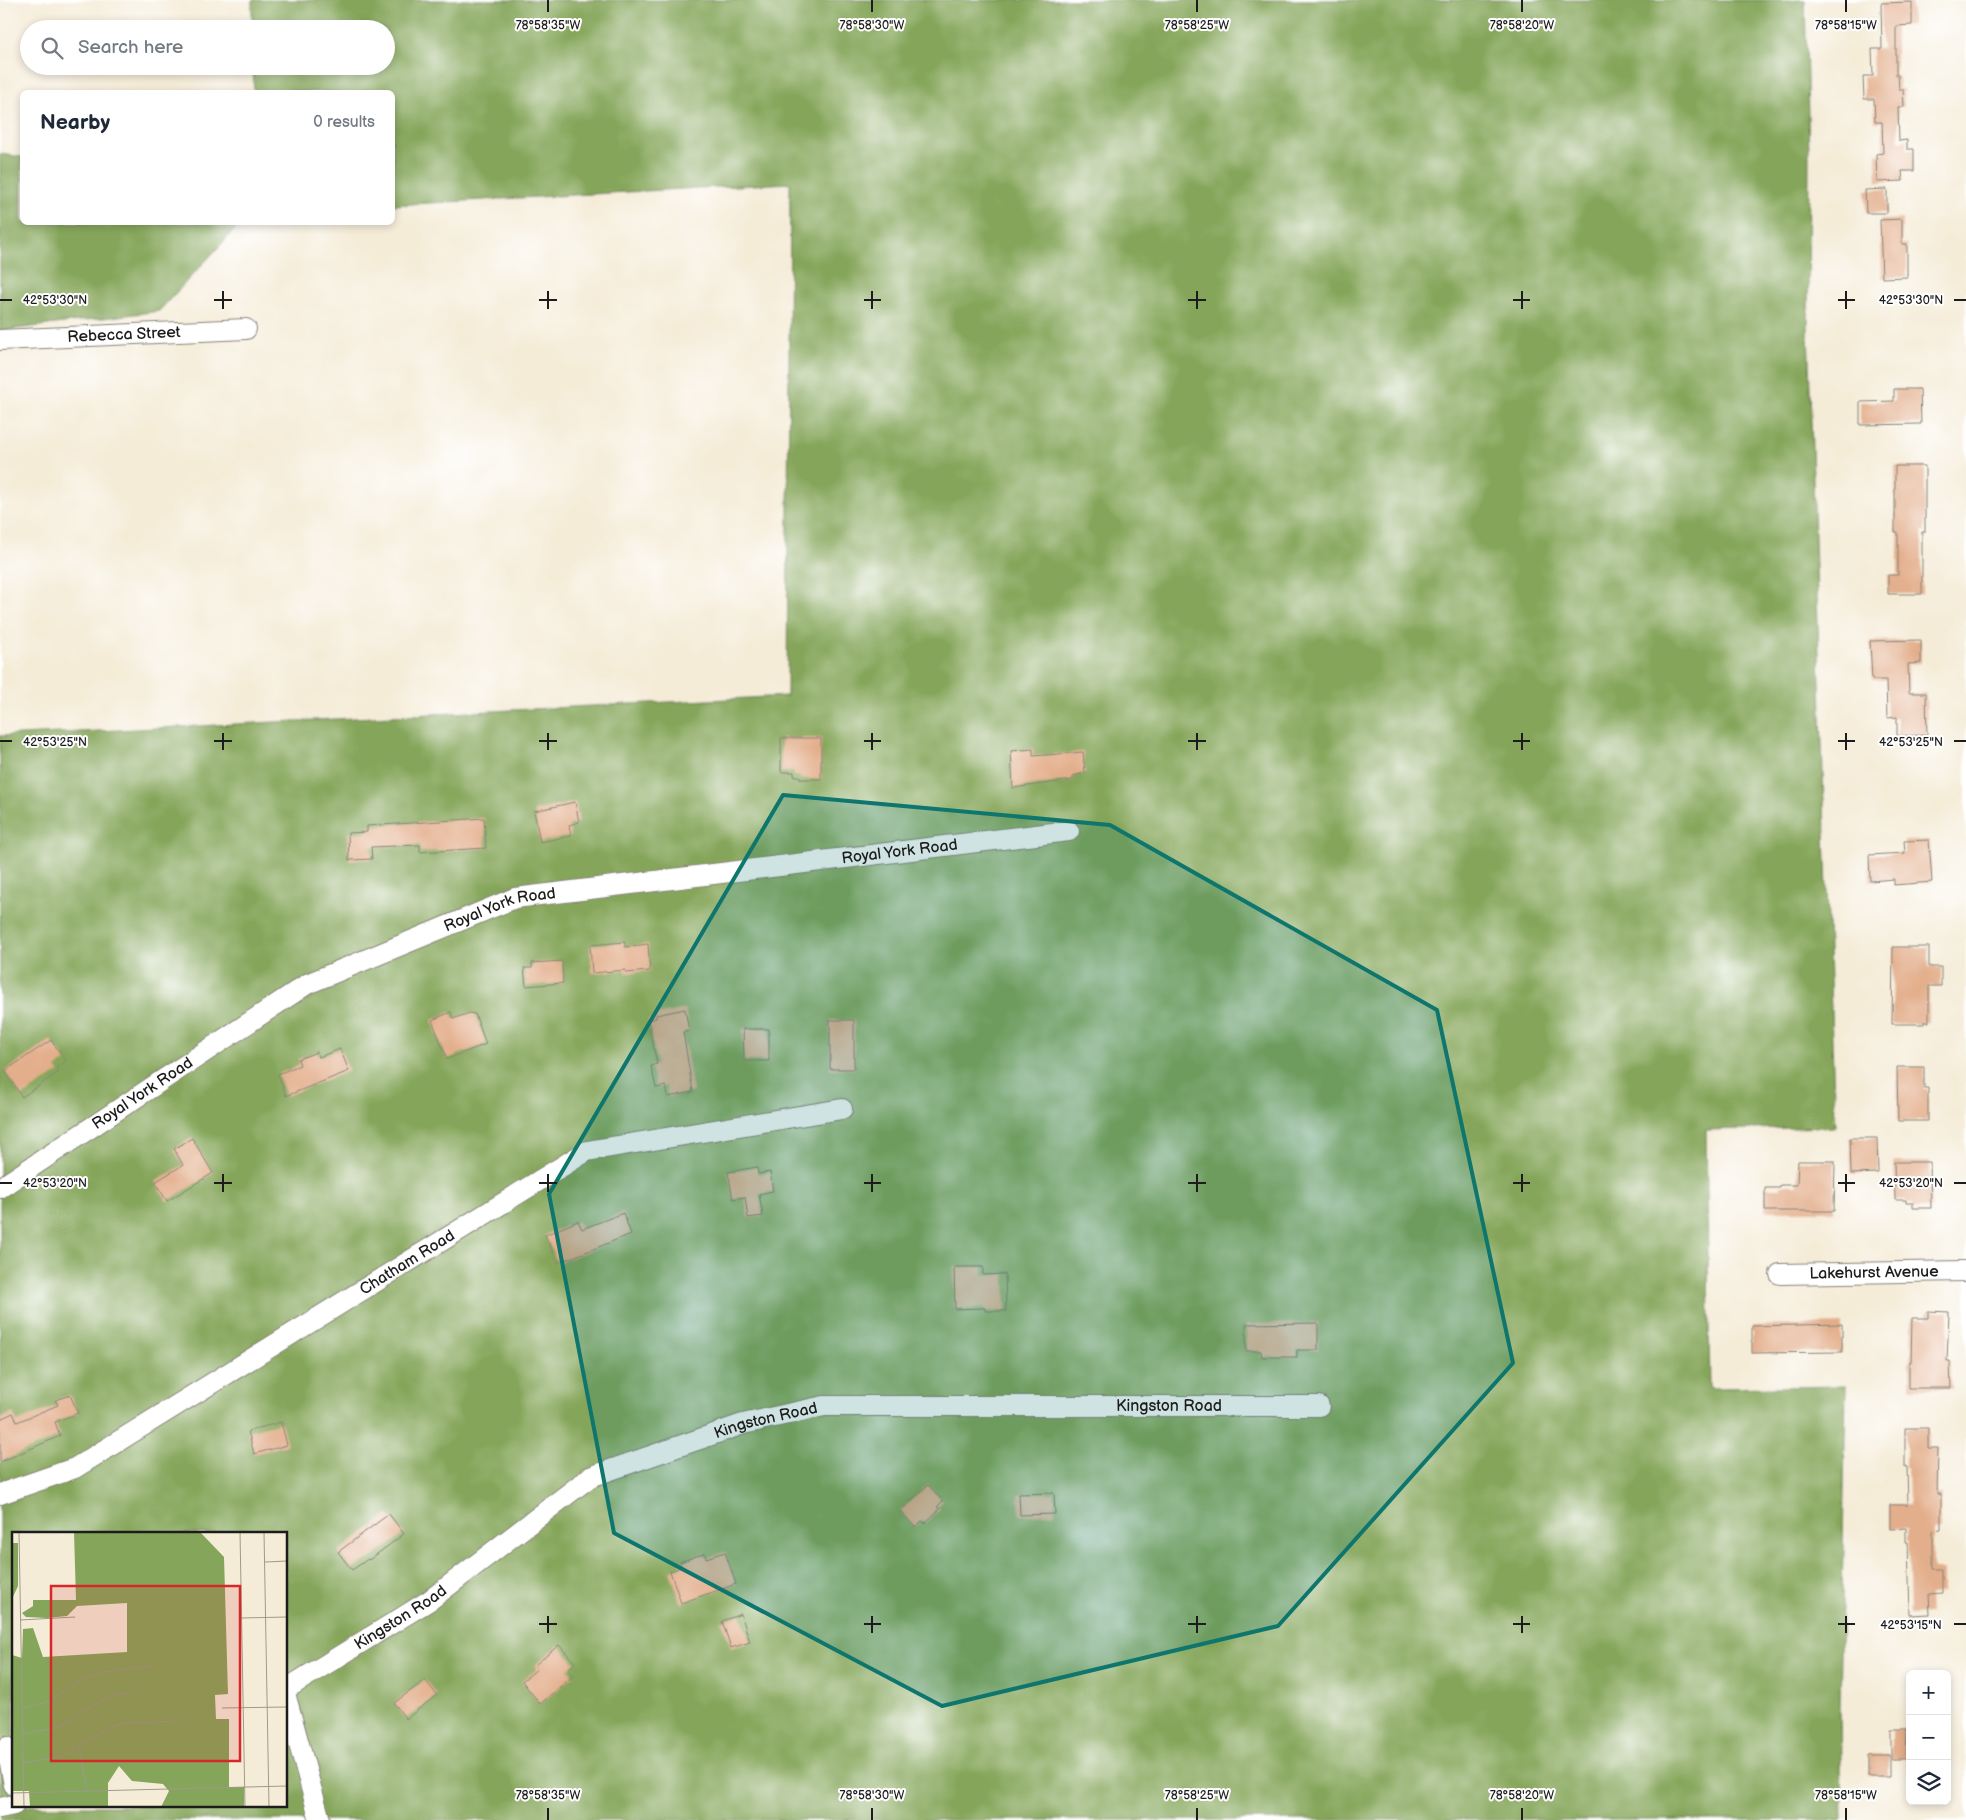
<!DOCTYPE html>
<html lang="en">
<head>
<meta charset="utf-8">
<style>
  :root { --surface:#fff; --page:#f2f2f3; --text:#1f2937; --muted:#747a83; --line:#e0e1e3 }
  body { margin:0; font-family:"Balsamiq Sans",sans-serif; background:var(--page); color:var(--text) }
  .controls { position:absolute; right:15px; bottom:15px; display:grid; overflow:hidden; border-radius:8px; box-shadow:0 2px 8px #0003 }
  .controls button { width:45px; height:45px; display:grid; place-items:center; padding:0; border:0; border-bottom:1px solid var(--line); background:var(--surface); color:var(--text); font:25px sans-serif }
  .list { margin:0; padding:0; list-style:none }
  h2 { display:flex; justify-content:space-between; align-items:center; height:65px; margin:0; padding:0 20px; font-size:21px }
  h2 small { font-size:16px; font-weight:400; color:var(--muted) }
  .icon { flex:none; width:28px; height:28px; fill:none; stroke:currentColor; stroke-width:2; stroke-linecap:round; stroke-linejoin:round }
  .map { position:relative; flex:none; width:1966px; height:1820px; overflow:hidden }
  .search { position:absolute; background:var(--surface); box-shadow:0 2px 8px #0003; left:20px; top:20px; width:375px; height:55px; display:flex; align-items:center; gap:12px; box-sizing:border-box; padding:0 18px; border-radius:28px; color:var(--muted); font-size:19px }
  .panel { position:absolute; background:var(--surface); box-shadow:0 2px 8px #0003; left:20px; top:90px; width:375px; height:135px; border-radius:8px }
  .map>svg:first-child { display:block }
  .forest { fill:#85a65a; stroke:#50613b; fill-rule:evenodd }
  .building { fill:#e3ae8b }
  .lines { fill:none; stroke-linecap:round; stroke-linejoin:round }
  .minor-casing { stroke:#88847a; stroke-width:22 }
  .minor { stroke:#fff; stroke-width:20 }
  .marked { fill:#0f766e; fill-opacity:0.2; stroke:#0f766e; stroke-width:4; stroke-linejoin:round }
  .ticks { fill:none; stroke:#1c1c1c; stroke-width:2 }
  .labels { text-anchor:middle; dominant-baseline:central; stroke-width:4; stroke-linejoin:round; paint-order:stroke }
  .street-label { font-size:16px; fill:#1c1c1c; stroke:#fff }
  .inset-road { fill:none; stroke:#9e998d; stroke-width:1 }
  .view { fill:#d62828; fill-opacity:0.15; stroke:#d62828; stroke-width:2.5 }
  .inset-edge { fill:none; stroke:#1c1c1c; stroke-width:2.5 }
  .ticks-label { font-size:12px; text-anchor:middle; fill:#1c1c1c; stroke:#fff; stroke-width:4; stroke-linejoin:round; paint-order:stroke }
</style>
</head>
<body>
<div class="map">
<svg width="1966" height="1820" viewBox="0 0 1966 1820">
  <rect width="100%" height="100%" fill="#fff"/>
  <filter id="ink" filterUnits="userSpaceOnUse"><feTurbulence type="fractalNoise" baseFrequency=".02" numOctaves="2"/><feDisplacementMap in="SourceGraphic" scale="10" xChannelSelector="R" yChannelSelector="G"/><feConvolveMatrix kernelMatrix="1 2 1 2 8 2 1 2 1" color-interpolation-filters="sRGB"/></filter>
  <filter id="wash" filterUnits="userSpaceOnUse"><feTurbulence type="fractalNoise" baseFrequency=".0096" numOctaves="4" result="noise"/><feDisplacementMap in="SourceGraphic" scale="20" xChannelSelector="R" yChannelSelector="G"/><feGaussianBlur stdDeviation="1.12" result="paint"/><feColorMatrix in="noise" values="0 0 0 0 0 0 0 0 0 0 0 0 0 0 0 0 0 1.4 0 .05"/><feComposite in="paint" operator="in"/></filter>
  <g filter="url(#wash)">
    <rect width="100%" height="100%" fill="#f5ecd8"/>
    <!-- forest -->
    <path class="forest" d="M252 0H1805L1809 154 1808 330 1835 1127 1706 1130 1710 1388 1846 1386 1840 1709 1842 1820H0V736L787 696 790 183 393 205 392 92H254L253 66H386V29H252ZM14 1534H286V1806H14Z
      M0 154 22 157V222L241 223 159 311 0 331Z"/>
    <g id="blocks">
      <!-- building -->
      <path class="building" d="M1912 2V25L1896 26V75H1898L1899 89H1903L1904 107H1898L1899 141 1907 140V149H1914V171H1902L1903 181 1877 182 1876 154 1883 153 1882 122H1875L1874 99H1864L1863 76H1873L1872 49H1882L1881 3Z
        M1887 189V213H1866L1865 190Z
        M1902 219V244H1907V277L1882 278 1880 220Z
        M1894 389H1920L1921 424 1860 425V402L1894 401Z
        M1895 466H1925V532H1922V594H1888V575H1898V532H1895Z
        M1921 640V663L1908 664 1909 693H1926L1927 735 1897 736V717L1887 718 1886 680H1872L1870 641Z
        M781 738H821V779H800V776H794V772H781Z
        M1033 749V756L1083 752 1085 773 1073 776V780L1013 788 1011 751Z
        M575 802 579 822 569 825 571 836 540 842 534 811Z
        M484 818 486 848 420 852V845L371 847 372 859 349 860 348 833 367 832V826Z
        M1929 840 1932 882 1894 885V879L1870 881 1869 855 1905 853 1904 841Z
        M625 942V947L648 944 650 971 626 973V970L592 973 590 945Z
        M1893 947H1929V967H1941V986H1929V1022H1924V1024H1892Z
        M562 961 563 983 526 986 524 968H532V963Z
        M685 1009 689 1031 683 1032 693 1092 668 1097 666 1086 656 1088 651 1066 657 1064 648 1020 656 1018V1015Z
        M451 1012 453 1019 469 1013 475 1014 486 1044 447 1059 432 1020Z
        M830 1020H854V1069H830Z
        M743 1029H769V1061H744Z
        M51 1040 66 1061 56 1068 59 1072 22 1097 5 1071Z
        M340 1049 349 1071 286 1096 278 1074 300 1065 298 1059 317 1052 319 1057Z
        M1897 1067H1924V1088H1928V1121H1898Z
        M192 1138 213 1173 167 1201 155 1182 183 1165 174 1149Z
        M1850 1138H1877L1878 1173 1851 1174Z
        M1798 1161H1835L1834 1211H1765V1188H1780V1185H1797Z
        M1894 1162H1930L1931 1208H1913V1203H1906V1200H1895Z
        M757 1167 758 1174 770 1172 773 1191 759 1194 763 1216 748 1218 745 1197 733 1199 728 1172Z
        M623 1213 631 1234 558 1263 545 1235 578 1221 582 1229Z
        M954 1267H983V1275L1005 1274 1006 1311H985V1308L955 1309Z
        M1928 1311 1949 1312 1947 1361H1950L1951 1388H1909V1362H1911L1912 1318H1928Z
        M1318 1323V1350H1297V1357H1262L1261 1351H1246V1324Z
        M1842 1324V1352L1752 1353V1326Z
        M70 1395 78 1413 55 1422 60 1436 0 1462V1419L13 1413 17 1422 58 1405 55 1400Z
        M281 1422 287 1445 254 1454 248 1431Z
        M1905 1428H1928V1448H1938L1937 1494H1941V1530L1933 1531V1569H1942V1593L1929 1594 1930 1614 1910 1615 1908 1542H1906V1528L1890 1529V1505H1908L1907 1467H1905Z
        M928 1485 943 1501 937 1507 940 1509 925 1523 922 1521 915 1527 900 1511Z
        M1054 1493 1055 1514 1020 1515 1019 1494Z
        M389 1514 404 1534 369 1560 368 1559 352 1570 338 1552Z
        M725 1552 736 1584 681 1603 670 1571 681 1567 680 1562 705 1553 706 1558Z
        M741 1614 750 1642 731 1648 722 1621Z
        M559 1645 575 1663 568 1669 573 1676 540 1704 522 1681 537 1669 535 1665Z
        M425 1680 437 1695 406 1719 394 1703Z
        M1891 1729H1907L1906 1759H1891Z
        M1868 1754H1889V1776H1868Z"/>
    </g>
  </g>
  <g filter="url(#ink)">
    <use href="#blocks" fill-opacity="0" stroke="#88847a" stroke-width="1"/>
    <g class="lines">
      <defs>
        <g id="minor">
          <path id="s1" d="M0 340 246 329"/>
          <path id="s2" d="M0 1188 307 984 515 898 1069 831"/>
          <path id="s3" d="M1780 1274 1966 1271"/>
          <path id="s4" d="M0 1494 75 1468 587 1151 842 1109"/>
          <path id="s5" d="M286 1689 430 1600 590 1477 743 1424 824 1406H1319"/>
          <path d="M286 1697 320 1820"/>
          <path d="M7 1747 14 1785"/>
          <path d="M0 1808 14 1805"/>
        </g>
      </defs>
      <!-- minor casing -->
      <use href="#minor" class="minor-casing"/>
      <!-- minor -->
      <use href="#minor" class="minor"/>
    </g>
  </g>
  <!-- marked area -->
  <path class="marked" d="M783 795 1110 825 1437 1010 1513 1363 1278 1626 942 1706 614 1533 549 1194Z"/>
  <!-- ticks -->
  <path class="ticks" d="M548 0V12M872 0V12M1197 0V12M1522 0V12M1846 0V12M223 291V309M548 291V309M872 291V309M1197 291V309M1522 291V309M1846 291V309M0 300H12M214 300H232M539 300H557M864 300H881M1188 300H1206M1513 300H1530M1838 300H1855M1954 300H1966M223 733V750M548 733V750M872 733V750M1197 733V750M1522 733V750M1846 733V750M0 741H12M214 741H232M539 741H557M864 741H881M1188 741H1206M1513 741H1530M1838 741H1855M1954 741H1966M223 1174V1192M548 1174V1192M872 1174V1192M1197 1174V1192M1522 1174V1192M1846 1174V1192M0 1183H12M214 1183H232M539 1183H557M864 1183H881M1188 1183H1206M1513 1183H1530M1838 1183H1855M1954 1183H1966M548 1616V1633M872 1616V1633M1197 1616V1633M1522 1616V1633M1846 1616V1633M539 1624H557M864 1624H881M1188 1624H1206M1513 1624H1530M1838 1624H1855M1954 1624H1966M548 1808V1820M872 1808V1820M1197 1808V1820M1522 1808V1820M1846 1808V1820"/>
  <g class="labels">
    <!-- street labels -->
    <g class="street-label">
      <text stroke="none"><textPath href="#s1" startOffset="124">Rebecca Street</textPath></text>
      <text stroke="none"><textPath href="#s2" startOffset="981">Royal York Road</textPath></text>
      <text stroke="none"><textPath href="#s2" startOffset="576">Royal York Road</textPath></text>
      <text stroke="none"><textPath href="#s2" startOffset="171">Royal York Road</textPath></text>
      <text stroke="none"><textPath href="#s4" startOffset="470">Chatham Road</textPath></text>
      <text stroke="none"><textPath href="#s3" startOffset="94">Lakehurst Avenue</textPath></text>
      <text stroke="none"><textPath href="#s5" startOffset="961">Kingston Road</textPath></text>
      <text stroke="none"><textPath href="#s5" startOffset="556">Kingston Road</textPath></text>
      <text stroke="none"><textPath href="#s5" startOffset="135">Kingston Road</textPath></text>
    </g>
  </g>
  <!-- overview -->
  <g transform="translate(12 1532)">
    <rect width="275" height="275" fill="#f5ecd8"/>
    <path d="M62 0H188L212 25 216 162 203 163 204 187H217V255H232V275H149L157 259 151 252 120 249 107 234 96 251V275H18L17 259H0V123L10 126 11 97 21 96 31 125 115 120V71L65 74 55 84 35 86 14 85 10 81 21 74V68H64ZM0 11H6V54L0 67Z" fill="#85a65a"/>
    <path class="inset-road" d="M7 0 12 275M228 0 233 275M252 0 257 275M253 30 275 29M229 86 275 85M8 88 63 85M11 176 38 169 69 148 89 140 142 134M210 176 275 175M10 202 47 195 96 164 120 160M67 217 75 259M11 231 50 224 96 196 111 191 166 189M0 261 275 254"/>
    <path class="view" d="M39 54H228V229H39Z"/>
    <rect width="275" height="275" class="inset-edge"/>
  </g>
  <g class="ticks-label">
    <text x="548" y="29">78°58'35"W</text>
    <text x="872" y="29">78°58'30"W</text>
    <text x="1197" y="29">78°58'25"W</text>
    <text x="1522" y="29">78°58'20"W</text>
    <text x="1846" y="29">78°58'15"W</text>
    <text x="55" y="304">42°53'30"N</text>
    <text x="1911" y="304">42°53'30"N</text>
    <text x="55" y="746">42°53'25"N</text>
    <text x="1911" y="746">42°53'25"N</text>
    <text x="55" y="1187">42°53'20"N</text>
    <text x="1911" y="1187">42°53'20"N</text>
    <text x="1911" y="1629">42°53'15"N</text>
    <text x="548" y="1799">78°58'35"W</text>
    <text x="872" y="1799">78°58'30"W</text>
    <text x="1197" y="1799">78°58'25"W</text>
    <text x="1522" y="1799">78°58'20"W</text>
    <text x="1846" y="1799">78°58'15"W</text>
  </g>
</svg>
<div class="controls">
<button>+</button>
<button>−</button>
<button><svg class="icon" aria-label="layers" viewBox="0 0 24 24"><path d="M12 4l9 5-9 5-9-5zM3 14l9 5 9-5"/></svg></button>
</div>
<div class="search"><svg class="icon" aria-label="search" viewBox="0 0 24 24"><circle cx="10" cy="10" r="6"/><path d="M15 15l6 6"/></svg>Search here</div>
<section class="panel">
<h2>Nearby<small>0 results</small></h2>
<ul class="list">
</ul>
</section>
</div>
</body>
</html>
